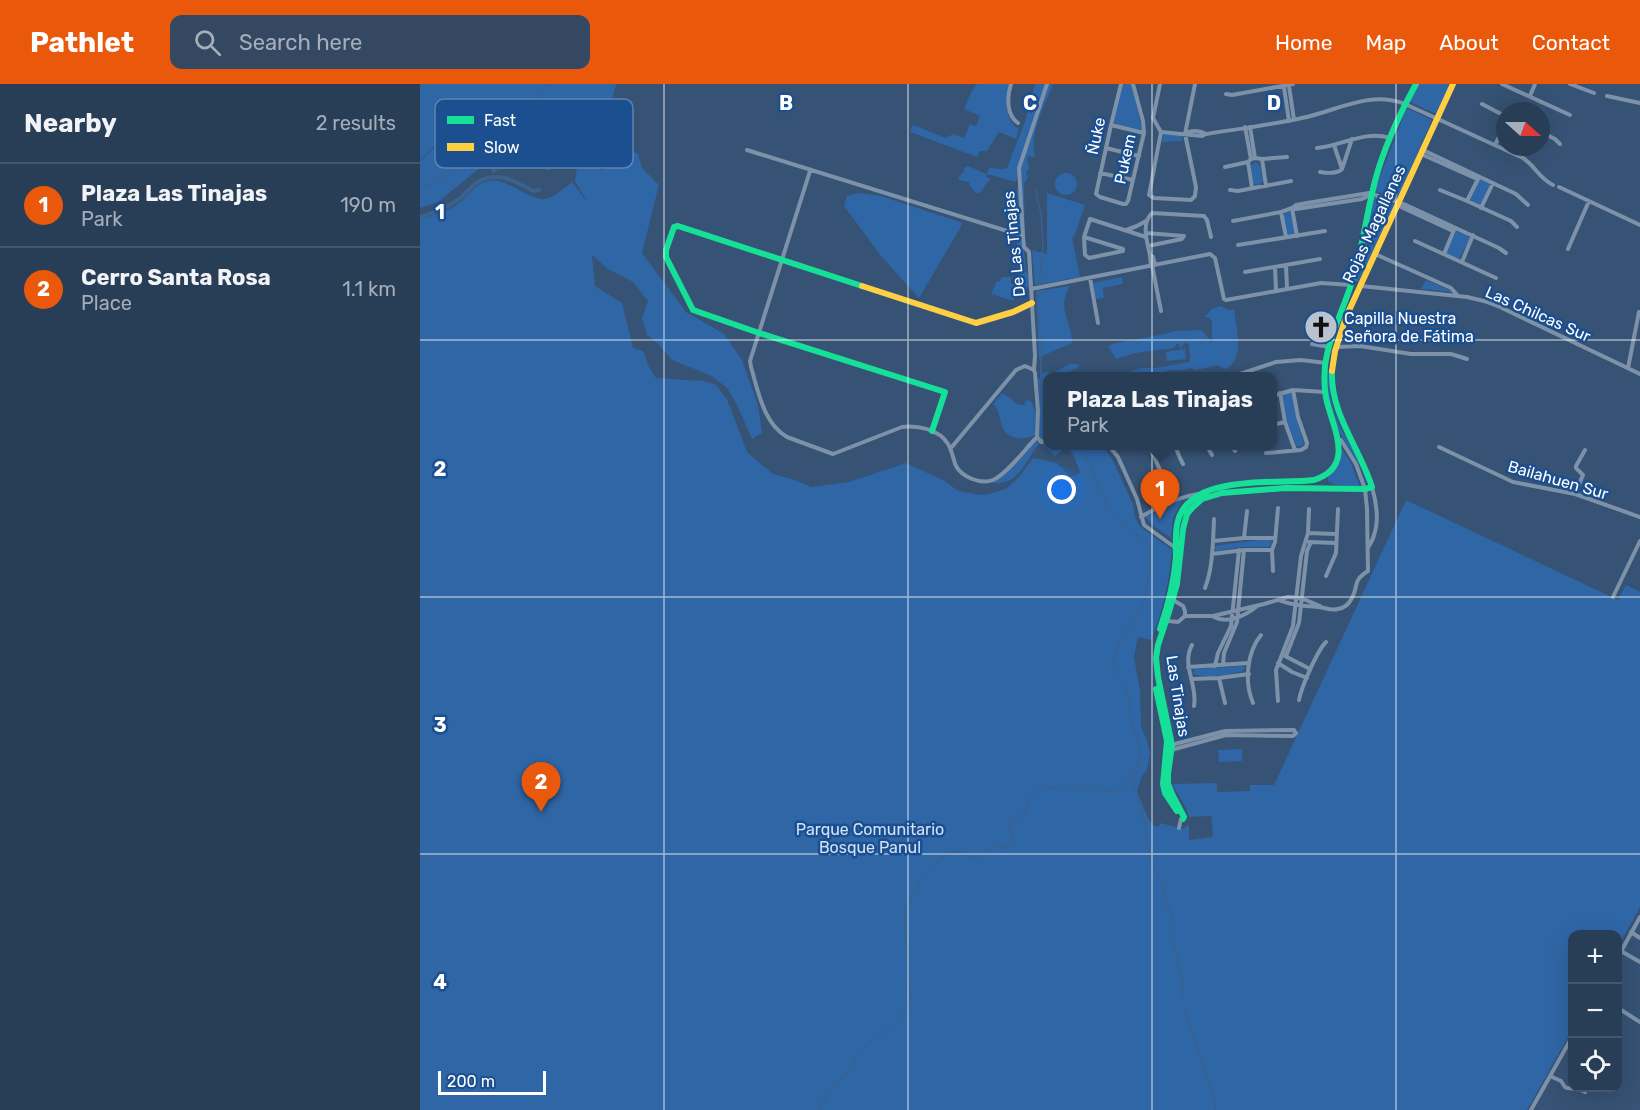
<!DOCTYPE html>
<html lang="en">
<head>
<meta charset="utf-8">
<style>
  :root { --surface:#283e57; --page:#344961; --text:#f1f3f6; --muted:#a5aeba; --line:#44576d; --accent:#ea580c }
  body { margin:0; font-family:Rubik,sans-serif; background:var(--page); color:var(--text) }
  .controls { position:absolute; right:18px; bottom:18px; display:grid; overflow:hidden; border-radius:12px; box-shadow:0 6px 24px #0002 }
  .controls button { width:54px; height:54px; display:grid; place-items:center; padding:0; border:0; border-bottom:2px solid var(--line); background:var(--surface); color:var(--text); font:30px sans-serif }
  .compass { position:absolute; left:1076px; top:18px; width:54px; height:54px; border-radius:50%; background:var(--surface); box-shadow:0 6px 24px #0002; rotate:111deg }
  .scale { position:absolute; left:18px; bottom:15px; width:108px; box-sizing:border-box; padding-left:6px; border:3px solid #fff; border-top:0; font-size:16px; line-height:21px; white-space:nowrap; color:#fff; -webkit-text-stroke:4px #1b4f8f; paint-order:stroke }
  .you { position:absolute; left:642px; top:406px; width:21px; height:21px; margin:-15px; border:4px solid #fff; border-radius:50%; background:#1a73e8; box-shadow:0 0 0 9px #1a73e833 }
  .badge { display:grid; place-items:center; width:39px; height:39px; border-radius:50%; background:var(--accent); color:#fff; font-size:20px; font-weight:700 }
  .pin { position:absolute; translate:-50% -50px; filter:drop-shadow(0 2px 3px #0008) }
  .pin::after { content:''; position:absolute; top:32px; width:21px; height:18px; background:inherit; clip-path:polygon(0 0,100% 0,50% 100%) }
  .popup { position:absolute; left:623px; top:288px; width:234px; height:78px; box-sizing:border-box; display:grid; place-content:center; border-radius:12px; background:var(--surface); filter:drop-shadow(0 2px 4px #0005); font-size:20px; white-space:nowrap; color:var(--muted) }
  .popup b { font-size:22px; color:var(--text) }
  .popup::after { content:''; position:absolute; left:50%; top:100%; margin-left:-12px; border:12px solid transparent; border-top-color:var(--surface) }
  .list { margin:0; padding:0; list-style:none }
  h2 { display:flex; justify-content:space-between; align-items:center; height:78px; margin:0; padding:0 24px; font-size:26px }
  h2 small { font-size:20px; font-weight:400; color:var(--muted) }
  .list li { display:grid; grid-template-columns:39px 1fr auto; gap:18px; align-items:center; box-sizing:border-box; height:84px; padding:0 24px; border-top:2px solid var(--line) }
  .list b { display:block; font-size:22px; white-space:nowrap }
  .list p { margin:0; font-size:20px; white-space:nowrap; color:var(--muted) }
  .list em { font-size:20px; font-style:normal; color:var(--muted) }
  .icon { flex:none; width:33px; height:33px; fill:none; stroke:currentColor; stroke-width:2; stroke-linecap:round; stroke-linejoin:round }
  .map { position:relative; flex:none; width:1220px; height:1026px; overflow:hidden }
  header { display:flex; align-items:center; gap:36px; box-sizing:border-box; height:84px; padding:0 30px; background:var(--accent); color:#fff }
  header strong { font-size:28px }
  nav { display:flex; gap:33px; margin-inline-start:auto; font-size:21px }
  .search { width:420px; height:54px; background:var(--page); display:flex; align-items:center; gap:15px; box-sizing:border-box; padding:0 21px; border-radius:12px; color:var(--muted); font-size:22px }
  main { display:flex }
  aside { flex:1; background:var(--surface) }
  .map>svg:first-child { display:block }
  .green { fill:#2f66a5 }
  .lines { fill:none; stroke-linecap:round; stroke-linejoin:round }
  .stream { stroke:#3b618d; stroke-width:1.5 }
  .canal { stroke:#3b618d; stroke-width:4 }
  .street { stroke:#7d92a8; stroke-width:4 }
  .fast { stroke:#16e098; stroke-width:6 }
  .slow { stroke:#ffcf43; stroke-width:6 }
  .grid { fill:none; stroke:#fff; stroke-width:1.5; stroke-opacity:0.55 }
  .labels { text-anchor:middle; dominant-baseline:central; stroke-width:5; stroke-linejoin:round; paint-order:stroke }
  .street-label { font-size:16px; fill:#fff; stroke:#1b4f8f }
  .poi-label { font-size:16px; fill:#fff; stroke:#1b4f8f; text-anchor:start }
  .park-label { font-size:16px; fill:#cfe3fa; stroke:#1b4f8f }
  .key { fill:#1b4f8f; stroke:#5f84b1; stroke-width:1.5 }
  .key-label { font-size:16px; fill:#fff }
  .grid-label { font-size:20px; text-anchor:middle; font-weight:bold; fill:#fff; stroke:#1b4f8f; stroke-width:5; stroke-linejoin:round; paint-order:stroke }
</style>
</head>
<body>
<header>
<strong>Pathlet</strong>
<div class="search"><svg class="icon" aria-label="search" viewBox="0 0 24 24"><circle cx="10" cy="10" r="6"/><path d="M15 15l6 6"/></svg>Search here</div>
<nav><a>Home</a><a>Map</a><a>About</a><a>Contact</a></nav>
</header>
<main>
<aside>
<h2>Nearby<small>2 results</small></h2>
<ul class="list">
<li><span class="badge">1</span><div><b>Plaza Las Tinajas</b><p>Park</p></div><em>190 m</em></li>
<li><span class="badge">2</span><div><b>Cerro Santa Rosa</b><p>Place</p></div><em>1.1 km</em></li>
</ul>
</aside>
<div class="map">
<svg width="1220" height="1026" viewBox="0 0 1220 1026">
  <rect width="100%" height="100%" fill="#365274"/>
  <!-- green -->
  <path class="green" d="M0 0H196V1L191 19 172 47 140 73 129 87 88 54 72 58 65 63 67 78 18 118 0 124V77L25 53 34 54 44 33 0 76Z
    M557 0H589C585 14 584 37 599 45L596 55 579 48 567 67H560L557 73 490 48 493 41 526 54 533 50 544 54 550 40 556 42 560 32 544 25 551 8Z
    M615 0H633C625 22 609 49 615 72L613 73 609 72 607 74 609 84 606 89 608 94 604 99 605 155 603 159 606 188 611 192 612 200 609 204 602 202 597 183V150L594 144 593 125 597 115V106L601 102 599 91 595 98 567 90 569 84C575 83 579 87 587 84L605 37Z
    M702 0H712L722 46 695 40 694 37Z
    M998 0H1030L1016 29H1014L990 18 989 16Z
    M989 25 1012 36 978 113 974 114 956 107 955 105 986 26Z
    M743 51H762V57L742 58Z
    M207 64 218 70 222 84 239 101 222 169 266 228 304 250 322 276 338 321 342 349 332 355 317 321 307 304 292 292 252 276 237 259 227 251 222 234 228 217 213 198 188 185 172 171 175 202 202 219 213 264 223 267 229 283 236 294 284 297 296 301 307 315 327 368 353 390 375 396 391 403 429 398 486 379 525 397 538 407 560 411 573 409 587 404 599 393 613 374 637 379 650 392H656L660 388C657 379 654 370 647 363L635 372 622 360 627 357 628 362H683L693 377 713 420 715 433 719 441 723 445 752 466C749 498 743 527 731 556L718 553 714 573 720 607 721 642 727 657 730 669 727 686 722 692 717 707 728 734 734 742 738 743 741 739 762 745 769 741V756L793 753 791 732 769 733 766 724 752 700 797 699V708L830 707V701H854L986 416 1198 516 1206 501 1220 508V823L1198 863V850H1152V946L1107 1026H0V135C12 132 24 128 35 122 46 115 55 99 68 97 90 93 112 121 129 114 137 111 145 103 152 98L168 119 155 97 157 83 165 78H171L181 86 190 82 198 68Z
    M835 78 840 81 843 97 839 101 833 100 830 82Z
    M548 82 566 90 567 94H570V97H568L561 108 557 110 550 102 549 98 539 96 538 94 544 87V84Z
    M635 100a11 11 0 1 1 22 0a11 11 0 1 1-22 0Z
    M1061 94 1069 98 1070 100 1061 121H1059L1050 115 1059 95Z
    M438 109 461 112 543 139 499 214 461 172 424 122 427 112Z
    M627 109 665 121 654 153H652L660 193 615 201 612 166 627 170Z
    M954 112 975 121 938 199 935 196Z
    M869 128H871L875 148 872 152 866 151 863 132 866 129Z
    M1036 147 1048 151 1050 155 1039 175 1027 170 1026 168Z
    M582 193H591V200L598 201 594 217 571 210 577 197H580Z
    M702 193 703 200 683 204 684 214 676 215 673 199Z
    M1006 196 1031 207V208L1001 205Z
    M650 202C636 226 652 236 652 259L624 271 619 275 616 207Z
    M800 222 809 226 814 225C816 243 826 276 805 285L798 281 776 286 771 284 764 286H751L743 288 735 292H710L711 287 722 284H735L770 278 769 260 765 259 761 264 757 259 754 264 715 269 696 275 688 262 696 259 745 250 754 247 782 246 792 259V237L788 233H784L792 225Z
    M765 265 766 275 747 277 746 268Z
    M650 280H657L660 282C651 288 639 292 628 292L627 354 621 356 618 353 619 318 618 296 621 291 626 288 633 289Z
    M907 285 909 287C908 309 913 331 924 350 933 366 946 382 947 400L940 382 919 348 908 315 906 286Z
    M870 308 872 310 875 329 884 360 881 362H877C870 346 862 328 863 310Z
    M582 309 592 315 596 320 604 321 606 316 611 317 616 328 615 351C604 357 587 356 582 342 579 333 580 327 573 320Z
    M613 355 618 358V361C608 373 601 395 584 398 578 399 576 401 570 397L592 383 607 360Z
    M922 366 930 377 939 400V402L915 401 908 397V393Z
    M760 416 761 418 753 434 751 454 734 442 726 433 738 426Z
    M847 455 852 457 851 461 848 463H822L797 467 795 465V462L799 461Z
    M823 582 825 584 823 587C809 591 787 595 773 590V587L775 585Z
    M822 665V677L799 678 798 666Z"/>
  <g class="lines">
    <!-- stream -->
    <path class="stream" d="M72 89 77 87 72 86 76 84 71 83 76 81 70 80 76 77 70 76 76 74 69 73 76 69H69L76 64 67 65 74 61
      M0 105 18 96 74 60 90 58 103 29 117 17 126 0
      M616 105 617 115 621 129 623 163 617 223 621 258V294L623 328 624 338 628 341
      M710 695 715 702 724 736 731 779 743 800 746 819 753 833V857L762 895 763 914
      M765 927 780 970 783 984 793 1007 796 1026
      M398 1026 413 1001 427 990 441 965 479 936 488 923 490 912 484 828 505 789 527 769 538 767 549 773 560 775 573 761 586 764 594 757 589 743 590 736C616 730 599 720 616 707 624 700 633 705 643 705 651 706 659 704 667 704 676 705 686 707 695 708 710 696 725 677 719 657 716 648 712 640 710 631 709 622 709 611 705 603 701 595 693 589 694 579 695 558 713 539 722 521 727 509 728 498 729 485 730 476 731 467 727 458L708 445 692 429 678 403 674 390 661 362"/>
    <!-- canal -->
    <path class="canal" d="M0 133C13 129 28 124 39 115 45 110 50 104 56 99 76 86 95 97 113 107L119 106"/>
    <!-- street -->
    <path class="street" d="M591 0C587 12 586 31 598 39
      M701 0 691 41 676 110 680 113 703 120H706L708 117 724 49 723 37 713 0
      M740 0 733 34 741 48 729 111 734 114 771 116 775 112 776 103 765 50 775 0
      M1082 0 1150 31
      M1150 0 1174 9
      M869 2 874 36
      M864 3 869 37
      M806 10 812 11 873 0
      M1110 12 1115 0
      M1187 12 1220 19
      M1062 20 1085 32
      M691 41 724 49
      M825 43 831 75
      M830 43 835 74
      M741 48 782 52 786 50C818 45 850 41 882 34 917 27 949 6 985 20L1103 74C1115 82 1119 94 1133 101
      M1121 48 1135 55 1140 60
      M765 50C771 46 779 46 786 50
      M914 61 922 85
      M1075 61 1085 41
      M686 64 719 72
      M897 64C922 62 944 46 970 54
      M327 66 603 152
      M1003 66 1096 110 1108 121
      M1001 70 1057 95
      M842 75 846 102
      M828 78 832 104
      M805 83 828 78 831 75 835 74 842 75 867 73
      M922 85 932 55
      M390 87 330 277 331 283C338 306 343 339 367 353L413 370 482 343C497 341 519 345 528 360 532 366 533 375 536 382 542 393 561 401 573 396 587 390 606 364 617 353
      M900 88C906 89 917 90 922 85
      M680 89 713 96
      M1139 103 1220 141
      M810 106 818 107 871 97
      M1020 106 1047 117 1091 137 1097 143
      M1047 117 1058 95
      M979 120 981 123 1033 147
      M872 124 877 152
      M873 124 876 125 942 115 950 111
      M1061 124 1073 99
      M861 128 866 153
      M813 137 861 128 872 124 876 121 887 119 949 109 986 121 1079 164 1086 169
      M706 146 717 142 726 137
      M726 149 764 152
      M664 153 703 165
      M995 157 1076 194
      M818 161 905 147
      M728 162 762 155 764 152
      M703 165V167L669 174 665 171 664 153 670 135 726 153
      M1148 165 1169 117
      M955 170 1031 204 1038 212
      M1024 170 1034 146
      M730 171C727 158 721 139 732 129L784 132 787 136 791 153
      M1042 178 1053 151
      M732 181 741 227
      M866 181 867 204
      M731 182 730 171 733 173 735 181
      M855 183 856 206
      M825 188 900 175
      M670 194 678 239
      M941 202 1047 213 1064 217 1080 223 1220 290
      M611 205 790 170 795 174 804 215 806 216 901 199 931 201
      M892 260 909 263
      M917 263 940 262 991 270H1031L1047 275
      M1208 284 1219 228
      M614 286 615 271 609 168 604 163 603 152 599 84 627 0
      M814 292 856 278 881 276 906 279
      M860 309 865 338 875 366
      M852 312 873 306 905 308
      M852 341 865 338
      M689 362 698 373 717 415 724 441 757 465
      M729 362 741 388
      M755 362 760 374 763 380
      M787 362 792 371
      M812 362 815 367
      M1019 363 1093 398 1155 410 1220 433
      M531 364 596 286 605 282 614 286 615 289 618 327 617 353 621 358 624 357
      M846 369 881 366 886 363 887 359 878 333 873 306
      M1155 410 1163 391 1156 384V382L1165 366
      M721 433C739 422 758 413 778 410
      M888 449 916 450
      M824 454 827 427
      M793 457 824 454H855
      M889 458 916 459
      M948 464C950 460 953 456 954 451 959 437 956 417 952 403
      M792 470 824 466H852
      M853 487 852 466 855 458 858 424
      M906 492 916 469 918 425
      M785 504C793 484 793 457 794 435
      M1193 513 1220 457
      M753 516 763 522 765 527V532
      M858 516C871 521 885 522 899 523 906 524 911 527 918 525 924 524 929 520 932 514 939 501 932 497 948 487L947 425 945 405 936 380 921 356
      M794 533C807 540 825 532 836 523
      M747 537 758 538 765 532H793L844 520 868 513 881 514 900 522
      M772 561C761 581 778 601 774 622
      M865 572 890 585
      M866 572 879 539 887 467 891 458
      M858 579 872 588 887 594
      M803 581 804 569 817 538 824 466
      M795 582 798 569 811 542 819 466
      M768 583 828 579
      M799 594 805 619
      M771 595 799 594 829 590
      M879 616C881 604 897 567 906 558
      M858 617 856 586 873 542 881 472 888 449 889 425
      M833 619C824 598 827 568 841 551
      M751 661 805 647 874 646 876 649
      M751 666 806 651 873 652 876 649
      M759 744 761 735
      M1211 848 1220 854
      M1201 867 1220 878
      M1198 873 1220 833
      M1198 924 1220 938
      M1130 992 1141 997 1145 1003 1147 1004 1159 1005 1165 1008
      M1111 1026 1152 953"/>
    <!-- fast -->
    <path class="fast" d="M442 202 258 142 254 143 246 166V173L273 226 339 249 525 308 512 347
      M740 545C748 522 754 498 756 473 756 463 755 452 757 441 766 388 855 401 894 396 935 383 914 346 907 318 904 306 904 294 905 282 909 250 926 221 934 191 943 160 947 128 955 97 964 63 979 31 996 0
      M736 605 747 657 743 700 745 709 757 727
      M763 735 764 733 753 712 748 700V690L752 661 738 593 736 574 738 561 749 528 757 500 763 445 767 430 772 424 782 415 802 409 865 404 945 405 952 403C940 364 910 330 912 287"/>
    <!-- slow -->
    <path class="slow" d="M442 202 556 239 593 228 612 219
      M912 287 915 267 926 233 1033 0"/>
  </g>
  <!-- grid -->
  <path class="grid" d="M244 0V1026M488 0V1026M732 0V1026M976 0V1026M0 256H1220M0 513H1220M0 770H1220"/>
  <!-- icons -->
  <defs>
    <symbol id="church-disc" viewBox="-11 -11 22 22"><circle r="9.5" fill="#b9c2ce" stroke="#1b4f8f"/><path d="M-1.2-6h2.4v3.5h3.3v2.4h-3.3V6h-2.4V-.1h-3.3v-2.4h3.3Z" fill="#111"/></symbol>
  </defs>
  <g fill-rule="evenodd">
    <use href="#church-disc" x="882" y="224" width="38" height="38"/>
  </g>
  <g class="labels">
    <!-- street labels -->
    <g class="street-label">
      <text transform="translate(676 52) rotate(-78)">Ñuke</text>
      <text transform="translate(705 75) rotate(-78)">Pukem</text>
      <text transform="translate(954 140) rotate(-65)">Rojas Magallanes</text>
      <text transform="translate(594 160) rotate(-96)">De Las Tinajas</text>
      <text transform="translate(1118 230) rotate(24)">Las Chilcas Sur</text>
      <text transform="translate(1138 396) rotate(16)">Bailahuen Sur</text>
      <text transform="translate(758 612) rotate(81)">Las Tinajas</text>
    </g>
    <!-- poi labels -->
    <g class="poi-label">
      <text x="924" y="234">Capilla Nuestra<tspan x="924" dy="18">Señora de Fátima</tspan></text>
    </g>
    <!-- park labels -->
    <g class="park-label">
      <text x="450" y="745">Parque Comunitario<tspan x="450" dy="18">Bosque Panul</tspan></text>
    </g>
  </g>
  <!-- legend -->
  <rect x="15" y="15" width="198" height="69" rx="9" class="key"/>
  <rect x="27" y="32" width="27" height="8" fill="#16e098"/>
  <rect x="27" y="59" width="27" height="8" fill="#ffcf43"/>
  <g class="key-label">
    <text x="64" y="42">Fast</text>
    <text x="64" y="69">Slow</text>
  </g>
  <g class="grid-label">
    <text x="366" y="26">B</text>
    <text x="610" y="26">C</text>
    <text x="854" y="26">D</text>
    <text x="20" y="135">1</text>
    <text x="20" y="392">2</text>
    <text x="20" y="648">3</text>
    <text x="20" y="905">4</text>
  </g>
</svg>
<div class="controls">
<button>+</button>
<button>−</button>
<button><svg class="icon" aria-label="locate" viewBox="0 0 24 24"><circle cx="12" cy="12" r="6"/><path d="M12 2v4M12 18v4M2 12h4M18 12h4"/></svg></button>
</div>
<svg class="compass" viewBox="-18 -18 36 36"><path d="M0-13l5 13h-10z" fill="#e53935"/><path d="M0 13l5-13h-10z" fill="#a5aeba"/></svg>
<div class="scale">200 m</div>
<div class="you"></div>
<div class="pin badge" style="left:740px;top:435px">1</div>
<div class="popup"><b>Plaza Las Tinajas</b>Park</div>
<div class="pin badge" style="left:121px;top:728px">2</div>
</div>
</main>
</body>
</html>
